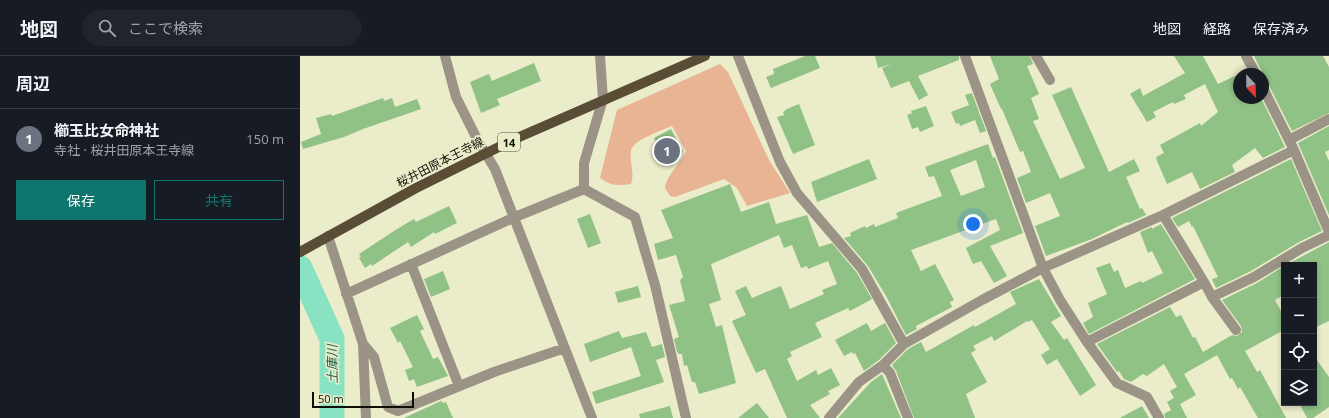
<!DOCTYPE html>
<html lang="ja">
<head>
<meta charset="utf-8">
<style>
  :root { --surface:#171b24; --page:#20242c; --text:#f1f3f6; --muted:#9ea1a6; --line:#363941; --accent:#0f766e }
  body { margin:0; font-family:"Open Sans","Noto Sans JP",sans-serif; background:var(--page); color:var(--text) }
  .controls { position:absolute; right:12px; bottom:12px; display:grid; overflow:hidden; border-radius:0px; box-shadow:0 2px 6px #0003 }
  .controls button { width:36px; height:36px; display:grid; place-items:center; padding:0; border:0; border-bottom:1px solid var(--line); background:var(--surface); color:var(--text); font:20px sans-serif }
  .compass { position:absolute; left:933px; top:12px; width:36px; height:36px; border-radius:50%; background:var(--surface); box-shadow:0 2px 6px #0003; rotate:158deg }
  .scale { position:absolute; left:12px; bottom:10px; width:102px; box-sizing:border-box; padding-left:4px; border:2px solid #0f1005; border-top:0; font-size:11px; line-height:14px; white-space:nowrap; color:#0f1005; -webkit-text-stroke:3px #eaecca; paint-order:stroke }
  .you { position:absolute; left:673px; top:168px; width:14px; height:14px; margin:-10px; border:3px solid #fff; border-radius:50%; background:#1a73e8; box-shadow:0 0 0 6px #1a73e833 }
  .badge { display:grid; place-items:center; width:26px; height:26px; border-radius:50%; background:var(--accent); color:#fff; font-size:13px; font-weight:700 }
  .pin { position:absolute; translate:-50% -50%; border:2px solid #fff; box-shadow:0 1px 4px #0006 }
  .list { margin:0; padding:0; list-style:none }
  h2 { display:flex; justify-content:space-between; align-items:center; height:52px; margin:0; padding:0 16px; font-size:17px }
  h2 small { font-size:13px; font-weight:400; color:var(--muted) }
  .list li { display:grid; grid-template-columns:26px 1fr auto; gap:12px; align-items:center; box-sizing:border-box; height:60px; padding:0 16px; border-top:1px solid var(--line) }
  .list b { display:block; font-size:15px; white-space:nowrap }
  .list p { margin:0; font-size:13px; white-space:nowrap; color:var(--muted) }
  .list em { font-size:13px; font-style:normal; color:var(--muted) }
  .actions { display:flex; gap:8px; padding:12px 16px }
  .actions a { flex:1; padding:9px 0; border:1px solid var(--accent); border-radius:0px; text-align:center; font-size:14px; color:var(--accent) }
  .actions .main { background:var(--accent); color:#fff }
  .icon { flex:none; width:22px; height:22px; fill:none; stroke:currentColor; stroke-width:2; stroke-linecap:round; stroke-linejoin:round }
  .map { position:relative; flex:none; width:1029px; height:362px; overflow:hidden }
  header { display:flex; align-items:center; gap:24px; box-sizing:border-box; height:56px; padding:0 20px; background:var(--surface); border-bottom:1px solid var(--line) }
  header strong { font-size:19px }
  nav { display:flex; gap:22px; margin-inline-start:auto; font-size:14px }
  .search { width:280px; height:36px; background:var(--page); display:flex; align-items:center; gap:10px; box-sizing:border-box; padding:0 14px; border-radius:22px; color:var(--muted); font-size:15px }
  main { display:flex }
  aside { flex:1; background:var(--surface) }
  .map>svg:first-child { display:block }
  .green { fill:#e9b494 }
  .lines { fill:none; stroke-linecap:round; stroke-linejoin:round }
  .river { stroke:#89e3c3; stroke-width:25 }
  .building { fill:#90c185; fill-rule:evenodd }
  .minor { stroke:#9a9386; stroke-width:10 }
  .major { stroke:#5a4d36; stroke-width:10 }
  .labels { text-anchor:middle; dominant-baseline:central; stroke-width:3.5; stroke-linejoin:round; paint-order:stroke }
  .shield { fill:#eaecca; stroke:#515240; stroke-width:1 }
  .shield-label { font-size:11px; font-weight:bold; fill:#0f1005 }
  .street-label { font-size:12px; fill:#0f1005; stroke:#eaecca }
  .water-label { font-size:13px; font-style:italic; fill:#1d634e; stroke:#eaecca }
</style>
</head>
<body>
<header>
<strong>地図</strong>
<div class="search"><svg class="icon" aria-label="search" viewBox="0 0 24 24"><circle cx="10" cy="10" r="6"/><path d="M15 15l6 6"/></svg>ここで検索</div>
<nav><a>地図</a><a>経路</a><a>保存済み</a></nav>
</header>
<main>
<aside>
<h2>周辺<small></small></h2>
<ul class="list">
<li><span class="badge" style="background:#6b7280">1</span><div><b>櫛玉比女命神社</b><p>寺社 · 桜井田原本王寺線</p></div><em>150 m</em></li>
</ul>
<div class="actions"><a class="main">保存</a><a>共有</a></div>
</aside>
<div class="map">
<svg width="1029" height="362" viewBox="0 0 1029 362">
  <rect width="100%" height="100%" fill="#eaecca"/>
  <!-- green -->
  <path class="green" d="M420 8 428 16 469 104 490 137 447 150 437 132 424 123 375 141 370 140 365 132C368 116 379 111 386 95L372 70C363 74 332 84 331 95 329 107 335 116 331 128 318 130 311 130 300 122L317 54Z"/>
  <g class="lines">
    <!-- river -->
    <path class="river" d="M0 212 32 283V362"/>
  </g>
  <!-- building -->
  <path class="building" d="M505 0H515L520 12 471 32 466 21 474 18 473 13Z
    M575 0H659V4L618 20 628 39 619 44 609 25 591 32 582 12 592 8 578 12Z
    M690 0H730L733 8 727 10 739 38 731 42 739 63 733 65 760 123 785 112 752 39 771 31 809 116 834 103 840 115 826 121 840 153 842 152 846 159 828 167 827 166 792 183 746 200 735 170 760 160 750 137 726 147 717 122 731 116 723 95 720 96 702 53H701L690 28 699 23Z
    M874 0H903L918 28 939 18V42H961L985 91 963 102 955 92 932 109 935 116 900 133 892 116 867 128 857 105 856 101 864 97 860 89 900 67 901 70 918 56 905 28 884 39 886 43 874 48 873 46 853 56 856 61 847 66 830 38 840 32 843 40 885 17Z
    M954 0H1023L1029 11V57L992 75Z
    M234 7 241 25 197 43 200 49 181 57 170 26 189 18 192 25Z
    M672 37 686 75 680 77 675 64 660 70 659 67 656 68 651 56 669 49 665 39Z
    M83 42 84 45 92 42 95 51 117 43 121 53 63 73 44 81 3 93 1 86 21 78 16 62 31 58 32 60Z
    M499 48 515 89 493 98 477 61 484 59 483 56 487 53Z
    M626 50 634 70 620 76 618 71 612 73 607 59 612 57 611 55Z
    M1029 70V94L1025 96 1029 105V159L998 87Z
    M371 73 383 96 366 105 354 82Z
    M688 88 693 102 695 101 723 177 690 190 707 220 694 227 681 205 673 208 666 192 700 174 696 163 611 194 621 215 635 208 654 244 650 246 652 251 616 270 617 273 606 279 586 240 568 210 544 182 551 180 550 177 565 170 566 172 574 168 575 171 598 162 596 157 642 140 634 120 629 121 625 111ZM676 104 685 131 661 140 650 114Z
    M569 103 577 123 517 146 511 126Z
    M991 103 1022 175 999 186 951 215 916 232 912 223 918 221 893 170 892 171 889 165 878 171 872 162Z
    M430 128 441 156 469 146 476 168 507 159 519 191 532 187 557 217 572 243 550 255 548 252 515 267 522 281 490 296 492 300 487 303 497 325 516 314 518 319 531 312 540 329 528 335 530 338 510 349 520 362H487L465 313 456 317 432 265 446 259 435 235 446 230 452 242 481 230 490 253 524 238 522 234 537 228 528 205 508 213 507 210 501 212 492 189 484 192 479 179 411 208 421 244 409 248 416 271 422 269 436 327 399 338 395 326H392L387 309 384 310 382 298H379L377 296 374 283 379 281 369 249 385 245 380 224 383 221 376 199 358 204 354 188 373 182 361 154Z
    M149 150 157 167 135 178 134 176 111 191 108 186 72 210 71 208 65 212 59 202 61 201 59 198 97 173 114 163 116 166Z
    M290 158 301 187 288 192 277 163Z
    M861 168 895 223 789 278 783 267 793 261 788 247 807 238 796 212 810 207 814 216 818 214 825 232 841 225 842 227 863 217 852 195 848 197 840 176 852 171V173Z
    M1029 186V265L1014 272V209H986Z
    M984 210V239L975 244 984 261V274L945 295 957 316 960 314 986 362H958L940 331 938 333 932 322 930 323 917 299 884 318 896 339 880 348 887 362H865L864 358 871 354 867 346 874 342 870 335 877 331 864 308 847 320 843 318 831 326 824 323 819 315 817 316 797 288 870 251 876 261 881 259 893 282 895 281 903 296 932 279 937 280 942 276 941 270 922 244 957 227Z
    M143 215 150 233 131 241 124 223Z
    M739 223 761 260 751 266 764 284 767 282 796 329 780 340 757 303 747 309 741 299 750 293 732 264 728 266 727 265 694 285 692 280 673 290 676 294 671 297 687 326 666 338 675 362H614L596 315 592 309 608 293 621 286 626 296 674 269 675 271 716 248 710 236Z
    M338 230 341 241 318 247 315 236Z
    M117 259 124 273 120 275 133 303 138 301 148 320 117 331 114 323 109 325 105 314 113 311 100 285 98 287 90 272Z
    M567 267 571 275 585 267 596 287 579 304 564 315 555 297 553 298 552 296 544 300 535 284Z
    M319 275 322 282 346 276 352 291 362 288 365 301 356 304 364 326 296 348 292 336 341 320 331 291 290 306 284 288Z
    M1014 300 1029 321V351L1013 362H1007L999 347H1014Z
    M582 318 601 362H538L571 326Z
    M141 345 143 347 146 346 153 362H104Z
    M457 347 469 362H438Z
    M370 350 373 362H340L339 358Z
    M842 350 849 362H820Z"/>
  <g class="lines">
    <!-- minor -->
    <path class="minor" d="M145 0 156 41 177 83 195 113 292 362
      M438 0 480 106 497 137 562 213 604 288
      M665 0 743 212 760 244 787 286 817 327 847 341 859 362
      M736 0 750 24
      M946 0 956 18
      M963 32 994 94 1029 176
      M989 84 1029 63
      M284 133V107L303 43 300 0
      M28 180 63 288 74 301 88 351 98 355 194 316 265 292
      M111 208 159 330
      M904 226 912 241 936 274
      M46 238 215 161 284 133 335 161 355 229 386 362
      M912 241 954 221 1002 192 1029 179
      M787 286 904 226 863 159
      M63 288 66 362
      M583 309 590 317 608 362
      M529 362 559 326 583 309 604 288 682 244 743 212 863 159 994 94"/>
    <!-- major -->
    <path class="major" d="M0 196 116 132 217 82 405 0"/>
  </g>
  <g class="labels">
    <!-- shield labels -->
    <rect class="shield" x="198" y="77" width="22" height="18" rx="3"/>
    <g class="shield-label">
      <text x="209" y="86">14</text>
    </g>
    <!-- street labels -->
    <g class="street-label">
      <text transform="translate(140 106) rotate(-27)">桜井田原本王寺線</text>
    </g>
    <!-- water labels -->
    <g class="water-label">
      <text transform="translate(32 308) rotate(-91)">土庫川</text>
    </g>
  </g>
</svg>
<div class="controls">
<button>+</button>
<button>−</button>
<button><svg class="icon" aria-label="locate" viewBox="0 0 24 24"><circle cx="12" cy="12" r="6"/><path d="M12 2v4M12 18v4M2 12h4M18 12h4"/></svg></button>
<button><svg class="icon" aria-label="layers" viewBox="0 0 24 24"><path d="M12 4l9 5-9 5-9-5zM3 14l9 5 9-5"/></svg></button>
</div>
<svg class="compass" viewBox="-18 -18 36 36"><path d="M0-13l5 13h-10z" fill="#e53935"/><path d="M0 13l5-13h-10z" fill="#9ea1a6"/></svg>
<div class="scale">50 m</div>
<div class="you"></div>
<div class="pin badge" style="left:367px;top:95px;background:#6b7280">1</div>
</div>
</main>
</body>
</html>
